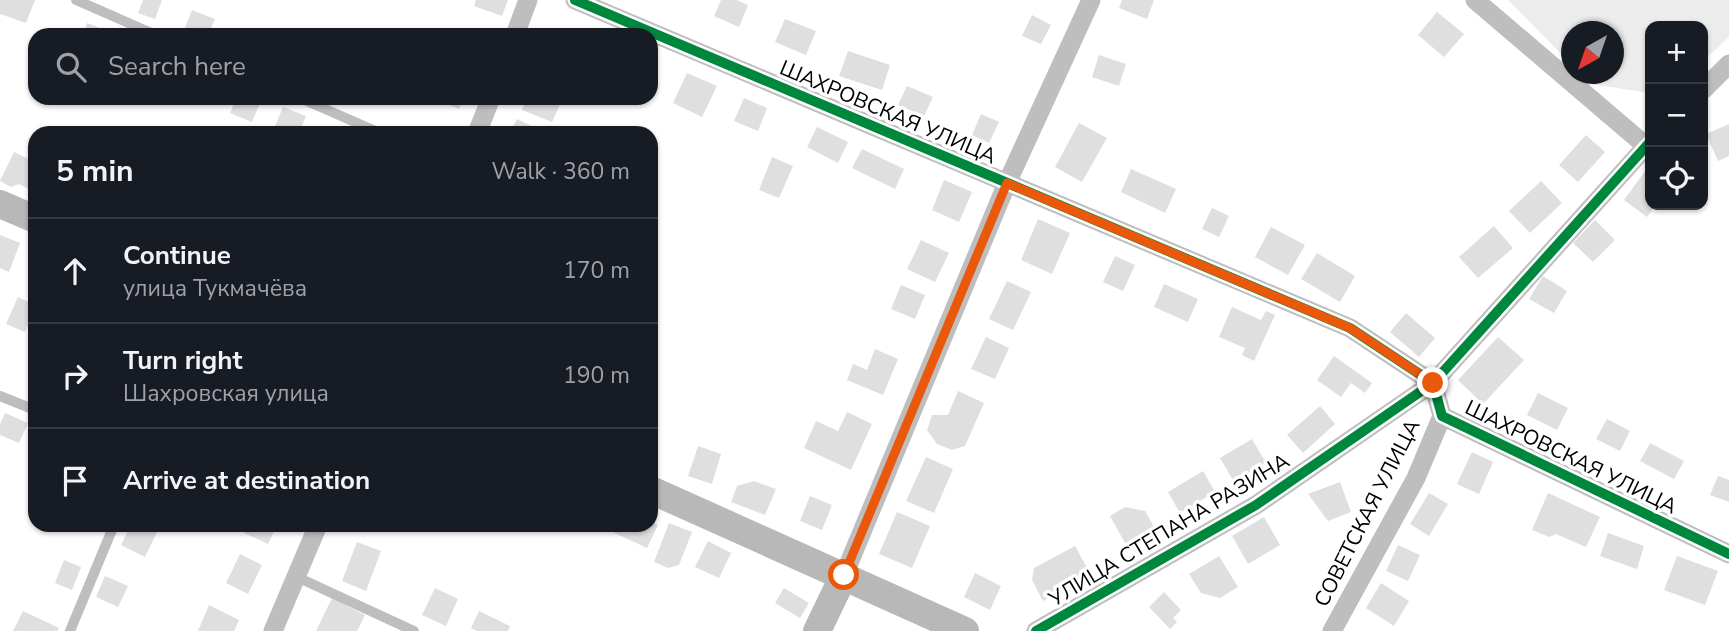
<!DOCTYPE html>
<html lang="en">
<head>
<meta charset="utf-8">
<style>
  :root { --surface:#171b24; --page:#242831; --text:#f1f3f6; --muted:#9ea1a6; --line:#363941 }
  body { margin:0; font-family:"Nunito Sans",sans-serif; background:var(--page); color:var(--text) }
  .controls { position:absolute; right:21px; top:21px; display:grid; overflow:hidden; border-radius:14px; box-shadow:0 2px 5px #0004 }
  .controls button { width:63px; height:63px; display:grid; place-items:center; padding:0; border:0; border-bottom:2px solid var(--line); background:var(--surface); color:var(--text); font:35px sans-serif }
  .compass { position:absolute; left:1561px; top:21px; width:63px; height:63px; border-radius:50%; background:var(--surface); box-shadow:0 2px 5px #0004; rotate:220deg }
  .stop { position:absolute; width:21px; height:21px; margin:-16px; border:5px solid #ea580c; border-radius:50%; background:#fff }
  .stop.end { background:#ea580c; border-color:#fff; box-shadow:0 2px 7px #0008 }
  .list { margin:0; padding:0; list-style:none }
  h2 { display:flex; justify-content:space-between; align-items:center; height:91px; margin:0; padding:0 28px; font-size:30px }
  h2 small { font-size:23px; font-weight:400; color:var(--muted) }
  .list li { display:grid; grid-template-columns:46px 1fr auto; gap:21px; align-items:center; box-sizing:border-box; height:105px; padding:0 28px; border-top:2px solid var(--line) }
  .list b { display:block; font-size:26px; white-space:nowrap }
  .list p { margin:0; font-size:23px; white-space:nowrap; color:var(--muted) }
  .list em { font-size:23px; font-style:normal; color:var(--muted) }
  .icon { flex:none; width:38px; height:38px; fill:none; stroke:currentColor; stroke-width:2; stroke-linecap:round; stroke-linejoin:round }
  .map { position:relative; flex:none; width:1729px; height:631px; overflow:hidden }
  .search { position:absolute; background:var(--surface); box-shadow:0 2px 5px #0004; left:28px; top:28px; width:630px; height:77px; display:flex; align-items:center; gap:18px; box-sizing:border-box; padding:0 24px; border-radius:21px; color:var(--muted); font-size:26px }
  .panel { position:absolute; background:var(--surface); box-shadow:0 2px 5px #0004; left:28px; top:126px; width:630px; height:406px; border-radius:21px }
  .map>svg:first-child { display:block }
  .green { fill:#ececec }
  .building { fill:#dfdfdf }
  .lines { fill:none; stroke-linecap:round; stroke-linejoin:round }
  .lane { stroke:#bebebe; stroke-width:10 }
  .street { stroke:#bebebe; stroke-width:19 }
  .secondary { stroke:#b8b8b8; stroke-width:28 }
  .cycleway-casing { stroke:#fff; stroke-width:15 }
  .cycleway { stroke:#00873e; stroke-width:10 }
  .route { stroke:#ea580c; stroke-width:9 }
  .labels { text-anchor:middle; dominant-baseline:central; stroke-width:7; stroke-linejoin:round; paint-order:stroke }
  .street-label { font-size:21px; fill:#000; stroke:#fff }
</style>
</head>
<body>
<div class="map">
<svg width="1729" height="631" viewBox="0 0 1729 631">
  <rect width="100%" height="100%" fill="#fff"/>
  <!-- green -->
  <path class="green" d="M1508 0H1729V37L1703 61V26H1650V93L1591 84 1581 74H1614V32H1572L1571 64Z"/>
  <!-- building -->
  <path class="building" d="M0 0H35L26 23 0 14Z
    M143 0H162L155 19 138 13Z
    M476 0H508L502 16 474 6Z
    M721 0H737L748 5 739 27 714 16Z
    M1122 0H1154L1147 19 1119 8Z
    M192 10 215 19 208 35 183 33Z
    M1437 12 1464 34 1444 57 1418 35Z
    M1032 15 1051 25 1041 44 1022 36Z
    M785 19 816 31 806 55 775 42Z
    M87 23 118 35H83Z
    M848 51 890 65 882 90 839 76Z
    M1099 55 1126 64 1119 86 1092 77Z
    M687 73 717 86 702 117 673 103Z
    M907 86 933 97 924 116 898 105Z
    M237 98H255L261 101 252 122 230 113Z
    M434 98H464L459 109Z
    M527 98H563L552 122 522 110Z
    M744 98 767 108 758 131 734 121Z
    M283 107 306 116 299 133H280L273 131Z
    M981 114 999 122 989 143 972 135Z
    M517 119 546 133H510Z
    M1079 123 1107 138 1082 182 1055 167Z
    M1729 124V156L1718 161 1706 134Z
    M817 127 848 142 838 163 807 147Z
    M1586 135 1605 152 1578 182 1559 165Z
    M862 149 904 169 895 189 852 168Z
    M14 152 35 162V192L19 184 11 187 0 181Z
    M772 157 793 166 779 198 759 190Z
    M1131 169 1176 189 1165 213 1121 192Z
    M1646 170 1650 173V205H1656L1647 217 1624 200Z
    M944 180 972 192 959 222 932 210Z
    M1541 181 1562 203 1530 233 1509 211Z
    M1212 208 1229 216 1219 237 1202 229Z
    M1038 219 1070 233 1052 274 1021 260Z
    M1595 220 1615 240 1593 262 1573 243Z
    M1494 226 1513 248 1478 278 1459 257Z
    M1271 227 1305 245 1288 275 1255 257Z
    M0 235 20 243 9 272 0 268Z
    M921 240 949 253 935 282 907 269Z
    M1317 253 1355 276 1340 302 1301 279Z
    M1115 256 1135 265 1123 291 1103 282Z
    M1543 276 1567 291 1554 313 1529 299Z
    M1007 281 1031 292 1013 330 989 319Z
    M1164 284 1198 299 1188 322 1154 307Z
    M901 285 925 295 915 319 891 309Z
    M18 297 35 305 25 332 6 324Z
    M1232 307 1261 320 1266 311 1275 315 1254 361 1242 355 1245 348 1219 337Z
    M1406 313 1435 338 1419 357 1390 332Z
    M986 337 1009 348 995 379 971 369Z
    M1498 337 1524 360 1483 404 1458 380Z
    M875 349 898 359 883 395 847 380 853 364 867 370Z
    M1334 356 1372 383 1365 393 1351 383 1341 397 1317 380Z
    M958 391 984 403 965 446 952 450 937 444 927 430 932 415H948Z
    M1538 393 1568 408 1557 430 1527 415Z
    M1320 406 1335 424 1303 453 1287 435Z
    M847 412 872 424 851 470 804 448 816 421 838 431Z
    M5 413 28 423 19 443 0 435V424Z
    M1607 419 1630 431 1620 451 1596 439Z
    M1252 439 1266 463 1234 482 1220 458Z
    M1650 443 1684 461 1674 479 1640 461Z
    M698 446 721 454 712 484 688 476Z
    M1472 452 1493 462 1479 494 1457 484Z
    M926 457 953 469 934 513 906 501Z
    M1203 471 1215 492 1180 513 1168 492Z
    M1718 476 1729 480V502L1710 495Z
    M754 481 776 489 765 515 731 502 737 486Z
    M1340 482 1351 512 1328 521 1308 494Z
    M1429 493 1448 504 1429 536 1410 524Z
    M1548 493 1600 517 1586 547 1556 534 1549 537 1532 530Z
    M810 496 832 505 822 530 800 521Z
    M1125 507 1145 511 1158 534 1129 550 1110 516Z
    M897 512 930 526 912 568 879 554Z
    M1264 517 1280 545 1248 564 1232 536Z
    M651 522 658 525 647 548 608 530 610 525H651Z
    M669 523 692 532 679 565 668 568 654 562Z
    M131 525 160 526 145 557 121 545Z
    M248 525H277L268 544 244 533Z
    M1608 533 1644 546 1637 569 1600 556Z
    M708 541 731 553 719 578 695 567Z
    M357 542 381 551 366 591 342 581Z
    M1398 545 1420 555 1408 581 1386 571Z
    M1075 546 1091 575 1043 601 1032 580 1034 568Z
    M240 554 262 565 248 594 226 583Z
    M1219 556 1238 587 1220 598 1201 593 1189 574Z
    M1677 556 1718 571 1705 605 1664 590Z
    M64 560 81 567 72 590 55 583Z
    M975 573 1001 586 990 610 964 597Z
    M105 576 128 586 118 607 96 597Z
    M1381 583 1409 601 1394 626 1366 608Z
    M435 588 458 599 446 626 422 615Z
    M784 588 809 603 800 618 775 603Z
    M1164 592 1181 610 1173 618 1177 622 1170 629 1149 607Z
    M332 598 365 615 357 631H316Z
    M209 605 239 620 234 631H198Z
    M23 611 59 628 57 631H13Z
    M479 611 510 626 508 631H477L471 628Z"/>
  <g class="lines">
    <!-- lane -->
    <path class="lane" d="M76 0 156 35
      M300 98 380 133
      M0 396 35 410
      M297 577 414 631
      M70 631 114 525"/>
    <!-- street -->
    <path class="street" d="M575 0 1350 328 1433 383 1442 416 1729 554
      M1475 0 1646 146
      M515 35 528 0
      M1703 90 1729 64
      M477 133 491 98
      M844 575 1007 183 1091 0
      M273 631 318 525
      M1036 631 1256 505 1433 383 1650 142
      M1332 631 1416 478 1442 416"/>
    <!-- secondary -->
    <path class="secondary" d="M0 204 35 219
      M651 490 965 631
      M817 631 844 575"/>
    <defs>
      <path id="cycleway" d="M575 0 1350 328 1433 383 1442 416 1729 554
        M1036 631 1256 505 1433 383 1650 142"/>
    </defs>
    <!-- cycleway casing -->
    <use href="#cycleway" class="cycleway-casing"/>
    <!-- cycleway -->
    <use href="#cycleway" class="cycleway"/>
  </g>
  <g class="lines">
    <!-- route -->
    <path class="route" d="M844 575 1007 183 1350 328 1433 383"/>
  </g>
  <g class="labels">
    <!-- street labels -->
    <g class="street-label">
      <text transform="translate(888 112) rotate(23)">ШАХРОВСКАЯ УЛИЦА</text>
      <text transform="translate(1571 457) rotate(26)">ШАХРОВСКАЯ УЛИЦА</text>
      <text transform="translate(1367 513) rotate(-63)">СОВЕТСКАЯ УЛИЦА</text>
      <text transform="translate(1169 530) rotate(-31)">УЛИЦА СТЕПАНА РАЗИНА</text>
    </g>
  </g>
</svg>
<div class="controls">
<button>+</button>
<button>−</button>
<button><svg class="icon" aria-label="locate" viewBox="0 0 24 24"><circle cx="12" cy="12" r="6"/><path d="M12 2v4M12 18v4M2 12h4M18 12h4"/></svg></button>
</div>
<svg class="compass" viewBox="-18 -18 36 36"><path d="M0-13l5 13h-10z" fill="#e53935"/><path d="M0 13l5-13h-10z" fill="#9ea1a6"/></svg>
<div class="stop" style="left:844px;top:575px"></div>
<div class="stop end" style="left:1433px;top:383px"></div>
<div class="search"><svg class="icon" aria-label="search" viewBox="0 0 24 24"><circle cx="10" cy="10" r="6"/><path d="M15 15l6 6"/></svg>Search here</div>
<section class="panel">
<h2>5 min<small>Walk · 360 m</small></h2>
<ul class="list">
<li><svg class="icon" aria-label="ahead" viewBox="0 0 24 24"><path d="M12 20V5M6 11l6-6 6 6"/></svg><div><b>Continue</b><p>улица Тукмачёва</p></div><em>170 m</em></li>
<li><svg class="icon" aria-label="right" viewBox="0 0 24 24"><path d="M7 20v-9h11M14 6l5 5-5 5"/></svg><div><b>Turn right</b><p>Шахровская улица</p></div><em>190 m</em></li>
<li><svg class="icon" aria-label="arrive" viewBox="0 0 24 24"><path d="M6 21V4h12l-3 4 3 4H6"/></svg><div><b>Arrive at destination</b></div></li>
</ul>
</section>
</div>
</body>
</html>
